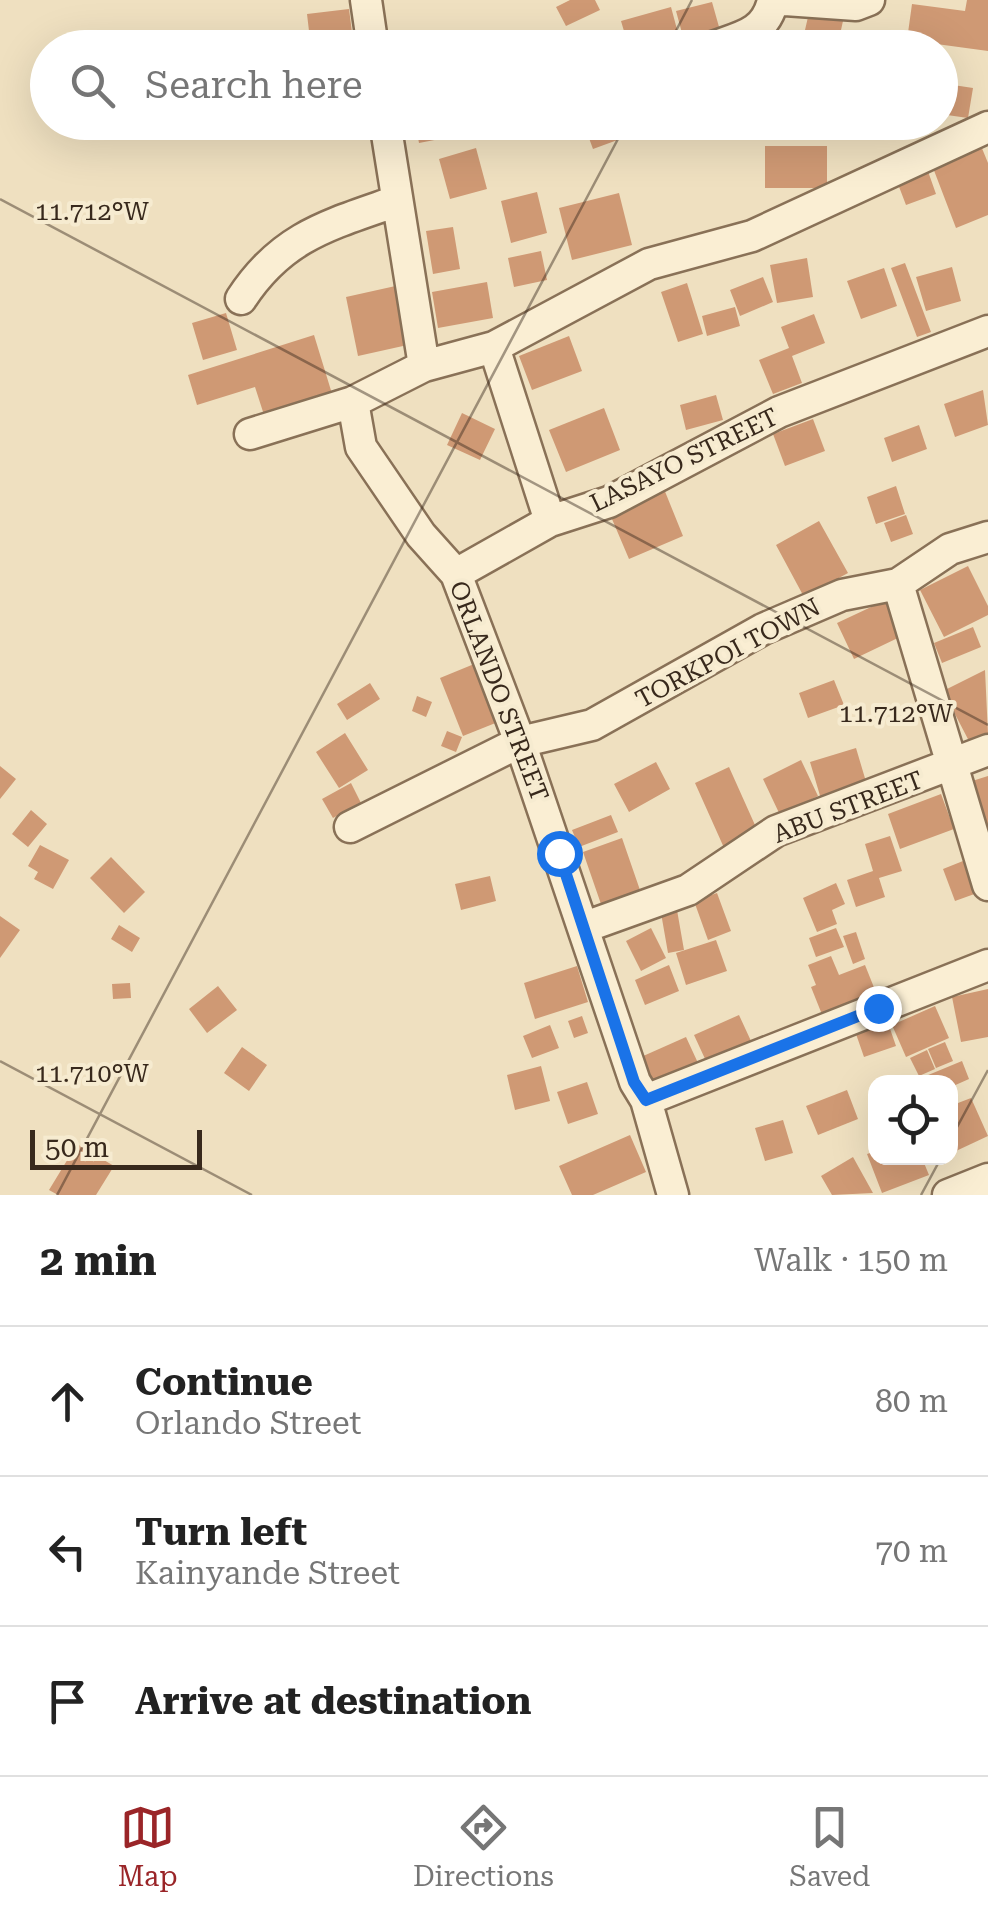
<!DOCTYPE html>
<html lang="en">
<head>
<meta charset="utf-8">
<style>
  :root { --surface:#fff; --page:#f2f2f2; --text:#222; --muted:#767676; --line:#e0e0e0; --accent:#9a2528 }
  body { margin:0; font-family:"Roboto Serif",serif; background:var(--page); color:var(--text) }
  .controls { position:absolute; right:30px; bottom:30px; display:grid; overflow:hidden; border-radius:20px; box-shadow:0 10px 40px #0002 }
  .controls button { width:90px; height:90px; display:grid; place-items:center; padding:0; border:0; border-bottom:2px solid var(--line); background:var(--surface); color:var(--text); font:50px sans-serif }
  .scale { position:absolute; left:30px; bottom:25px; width:172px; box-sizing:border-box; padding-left:10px; border:5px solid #38291c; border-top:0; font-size:28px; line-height:35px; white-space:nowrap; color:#38291c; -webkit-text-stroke:8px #f6ebd0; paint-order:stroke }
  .stop { position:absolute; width:30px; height:30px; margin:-22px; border:8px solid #1a73e8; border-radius:50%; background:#fff }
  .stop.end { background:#1a73e8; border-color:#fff; box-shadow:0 2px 10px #0008 }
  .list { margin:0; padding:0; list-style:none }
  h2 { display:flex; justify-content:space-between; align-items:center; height:130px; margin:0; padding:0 40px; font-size:42px }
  h2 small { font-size:32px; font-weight:400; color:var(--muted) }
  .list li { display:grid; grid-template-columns:65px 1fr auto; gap:30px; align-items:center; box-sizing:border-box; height:150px; padding:0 40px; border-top:2px solid var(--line) }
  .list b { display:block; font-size:38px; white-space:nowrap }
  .list p { margin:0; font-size:32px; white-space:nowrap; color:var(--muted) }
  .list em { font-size:32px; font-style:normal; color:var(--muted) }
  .icon { flex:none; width:55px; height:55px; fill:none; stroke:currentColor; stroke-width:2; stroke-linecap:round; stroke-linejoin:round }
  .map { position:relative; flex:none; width:988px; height:1195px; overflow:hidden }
  .search { position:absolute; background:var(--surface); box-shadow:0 10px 40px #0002; left:30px; right:30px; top:30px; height:110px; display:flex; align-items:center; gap:25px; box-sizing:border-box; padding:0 35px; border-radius:55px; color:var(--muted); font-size:38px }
  .sheet { height:580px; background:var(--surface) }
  nav { display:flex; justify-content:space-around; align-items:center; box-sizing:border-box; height:140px; border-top:2px solid var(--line); background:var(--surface); font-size:28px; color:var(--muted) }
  nav a { display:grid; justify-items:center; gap:5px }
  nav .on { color:var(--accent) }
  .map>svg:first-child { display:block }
  .building { fill:#cf9974 }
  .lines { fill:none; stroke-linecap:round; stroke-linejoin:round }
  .minor-casing { stroke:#897157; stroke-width:35 }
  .minor { stroke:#faeed3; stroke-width:30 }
  .route { stroke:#1a73e8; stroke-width:12 }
  .ticks { fill:none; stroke:#38291c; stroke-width:2.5; stroke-opacity:0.45 }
  .labels { text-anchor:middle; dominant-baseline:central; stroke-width:8; stroke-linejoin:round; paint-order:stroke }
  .street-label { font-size:25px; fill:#38291c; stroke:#f6ebd0 }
  .ticks-label { font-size:25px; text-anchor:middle; fill:#38291c; stroke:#f6ebd0; stroke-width:8; stroke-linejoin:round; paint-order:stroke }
</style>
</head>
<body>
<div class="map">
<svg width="988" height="1195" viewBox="0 0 988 1195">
  <rect width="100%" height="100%" fill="#efe0c0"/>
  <!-- building -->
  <path class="building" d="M570 0H595L600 10 566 26 556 7Z
    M967 0H988V51L907 40 912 4 965 11Z
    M712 2 721 34 685 44 676 11Z
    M811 4 845 12 837 48 802 43Z
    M671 7 682 48H629L621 21Z
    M349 9 354 48H311L307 14Z
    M470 32 472 48H438L436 37Z
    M940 83 973 88 968 118 940 114Z
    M415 122H447L450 137 419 143Z
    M583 122H638L642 131 593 149Z
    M979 141 988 163V215L956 228 930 160Z
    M765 146H827V188H765Z
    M476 148 487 189 450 199 439 159Z
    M924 160 936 194 906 205 893 171Z
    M537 192 547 233 511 243 501 201Z
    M619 193 632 245 572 260 559 208Z
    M453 227 460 269 433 274 426 231Z
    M541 251 547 280 514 287 508 258Z
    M807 258 813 297 777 303 770 265Z
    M905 263 931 332 917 337 891 268Z
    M952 267 961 301 926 311 916 277Z
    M884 268 897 306 861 319 847 281Z
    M763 277 773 302 740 316 730 290Z
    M487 282 493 318 438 328 432 292Z
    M687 283 703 334 678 342 661 292Z
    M400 285 412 344 358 356 346 297Z
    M735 307 740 326 707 336 702 316Z
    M226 313 237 350 203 360 192 323Z
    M814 314 825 343 792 356 802 383 773 394 759 360 789 348 781 327Z
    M314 335 333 397 265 418 255 387 197 405 188 375Z
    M569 336 582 371 532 390 519 356Z
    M983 390 988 425 955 437 944 404Z
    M716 395 723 420 686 430 680 405Z
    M604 408 620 450 566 472 549 430Z
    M462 413 495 429 480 460 447 445Z
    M813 419 825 451 785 466 773 434Z
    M919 425 927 449 892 462 884 438Z
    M896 486 905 514 876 524 867 497Z
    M664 489 683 536 629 559 609 512Z
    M906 515 913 534 891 542 884 523Z
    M819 521 848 573 804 597 776 545Z
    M968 566 988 606V615L944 637 920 590Z
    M886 600 902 636 854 659 837 623Z
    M973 627 981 647 942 663 934 643Z
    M479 662 503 720 463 736 440 678Z
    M985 670 988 734 970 743 943 691Z
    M834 680 844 705 808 718 799 693Z
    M370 683 380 699 347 720 337 704Z
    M417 696 432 702 426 717 412 711Z
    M447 731 462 737 456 752 441 746Z
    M345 733 368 770 339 788 316 752Z
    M856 748 867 785 821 799 810 762Z
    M801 760 818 796 780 815 763 779Z
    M656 762 670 789 629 812 614 784Z
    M0 766 16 779 0 799Z
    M729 767 759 834 725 850 695 783Z
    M988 776V825L984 826 969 782Z
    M351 783 361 803 333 818 322 799Z
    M941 794 954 829 900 849 888 814Z
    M31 810 47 824 28 847 12 834Z
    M611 815 618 832 579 847 572 830Z
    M890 836 902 871 879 878 885 897 856 907 847 880 873 871 865 844Z
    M622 838 641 893 602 907 583 852Z
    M40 845 69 860 53 889 34 879 38 872 28 866Z
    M111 857 145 892 124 913 90 878Z
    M968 859 980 892 955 901 943 869Z
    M490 876 496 901 461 910 455 884Z
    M836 883 845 904 832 910 837 924 817 932 803 898Z
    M717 893 731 931 708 940 694 901Z
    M677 910 684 950 668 953 661 913Z
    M0 916 20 930 0 958Z
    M119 925 140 938 132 952 111 939Z
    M651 928 666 958 641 971 626 941Z
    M836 928 844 947 816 957 809 938Z
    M856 932 865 959 853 964 843 936Z
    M716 940 727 971 686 985 676 953Z
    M831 956 839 975 865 965 879 1000 825 1022 811 987 816 985 808 965Z
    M669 965 679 991 645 1005 635 980Z
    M577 966 588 1002 535 1019 524 983Z
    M130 983 131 998 113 999 112 984Z
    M218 986 237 1010 207 1033 189 1009Z
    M988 989V1037L961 1042 952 997Z
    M935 1006 949 1038 906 1057 892 1025Z
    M739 1015 751 1041 706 1061 694 1035Z
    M582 1016 588 1033 574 1038 568 1021Z
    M888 1023 896 1046 864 1057 856 1034Z
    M550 1025 559 1048 532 1058 523 1036Z
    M686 1037 698 1063 653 1083 641 1057Z
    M945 1042 953 1061 936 1068 928 1049Z
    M242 1047 267 1065 249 1091 224 1073Z
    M927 1050 935 1069 919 1076 910 1058Z
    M962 1061 969 1079 951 1087 958 1103 971 1098 988 1136 956 1151 950 1139V1082H923L921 1078Z
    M541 1066 550 1101 515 1110 507 1075Z
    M587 1082 598 1114 568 1124 557 1092Z
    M847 1090 858 1119 818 1135 806 1106Z
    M783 1120 793 1153 765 1161 755 1128Z
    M630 1135 646 1172 593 1195H572L559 1166Z
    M77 1144 114 1166 96 1195H58L49 1190Z
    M876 1151V1158H922L929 1175 882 1193 867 1154Z
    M853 1157 873 1193 832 1195 821 1176Z"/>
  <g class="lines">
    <defs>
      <path id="minor" d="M366 0 373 48
        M785 0 856 5 869 0
        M710 48C740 37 766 34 773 0
        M385 122 424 366 353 402 361 447 421 535 456 574 520 742 635 1082 646 1100 673 1195
        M241 299C282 236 329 225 397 201
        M494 347 550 521 609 502 779 412 988 331
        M424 366 494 347 649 264 752 236 988 127
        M250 434 353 402
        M456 574 550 521
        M898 584 988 885
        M350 827 520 742 592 725 763 629 842 595 898 584 950 549 988 537
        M585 927 688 890 776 831 988 750
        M646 1100 988 965
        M948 1195 988 1179"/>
    </defs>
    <!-- minor casing -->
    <use href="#minor" class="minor-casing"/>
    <!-- minor -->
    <use href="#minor" class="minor"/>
  </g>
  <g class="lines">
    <!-- route -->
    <path class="route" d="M559 853 634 1082 646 1100 878 1008"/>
  </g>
  <!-- ticks -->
  <path class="ticks" d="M667 48 692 0M0 199 988 725M0 1061 252 1195M950 1140 988 1070M57 1195 627 122M921 1195 941 1158"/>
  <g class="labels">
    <!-- street labels -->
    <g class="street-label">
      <text transform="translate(684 460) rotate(-26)">LASAYO STREET</text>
      <text transform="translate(728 653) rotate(-28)">TORKPOI TOWN</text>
      <text transform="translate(499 691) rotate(69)">ORLANDO STREET</text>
      <text transform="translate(848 807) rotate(-21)">ABU STREET</text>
    </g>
  </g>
  <g class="ticks-label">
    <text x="92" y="220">11.712°W</text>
    <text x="896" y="722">11.712°W</text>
    <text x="92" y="1082">11.710°W</text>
  </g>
</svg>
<div class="controls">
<button><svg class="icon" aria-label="locate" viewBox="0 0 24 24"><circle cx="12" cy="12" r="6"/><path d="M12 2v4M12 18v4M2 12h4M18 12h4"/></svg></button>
</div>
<div class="scale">50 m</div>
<div class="stop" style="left:559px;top:853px"></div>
<div class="stop end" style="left:878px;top:1008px"></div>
<div class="search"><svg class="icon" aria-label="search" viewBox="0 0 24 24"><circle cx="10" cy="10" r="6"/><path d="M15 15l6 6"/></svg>Search here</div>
</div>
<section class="sheet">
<h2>2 min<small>Walk · 150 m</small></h2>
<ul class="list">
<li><svg class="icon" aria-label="ahead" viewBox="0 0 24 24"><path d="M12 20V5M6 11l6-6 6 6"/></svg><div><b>Continue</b><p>Orlando Street</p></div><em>80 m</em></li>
<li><svg class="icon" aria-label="left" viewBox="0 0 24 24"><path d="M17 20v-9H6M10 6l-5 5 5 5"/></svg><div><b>Turn left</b><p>Kainyande Street</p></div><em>70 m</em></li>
<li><svg class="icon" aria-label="arrive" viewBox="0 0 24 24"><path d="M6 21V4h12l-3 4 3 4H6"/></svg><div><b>Arrive at destination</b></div></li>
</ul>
</section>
<nav>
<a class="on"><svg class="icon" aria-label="map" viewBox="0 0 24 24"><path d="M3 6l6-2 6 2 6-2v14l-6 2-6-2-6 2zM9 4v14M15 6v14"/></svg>Map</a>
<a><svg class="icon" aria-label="directions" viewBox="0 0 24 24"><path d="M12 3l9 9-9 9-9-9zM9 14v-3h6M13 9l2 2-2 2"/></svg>Directions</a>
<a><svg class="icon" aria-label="saved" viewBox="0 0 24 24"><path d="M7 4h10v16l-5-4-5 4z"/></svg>Saved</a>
</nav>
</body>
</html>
